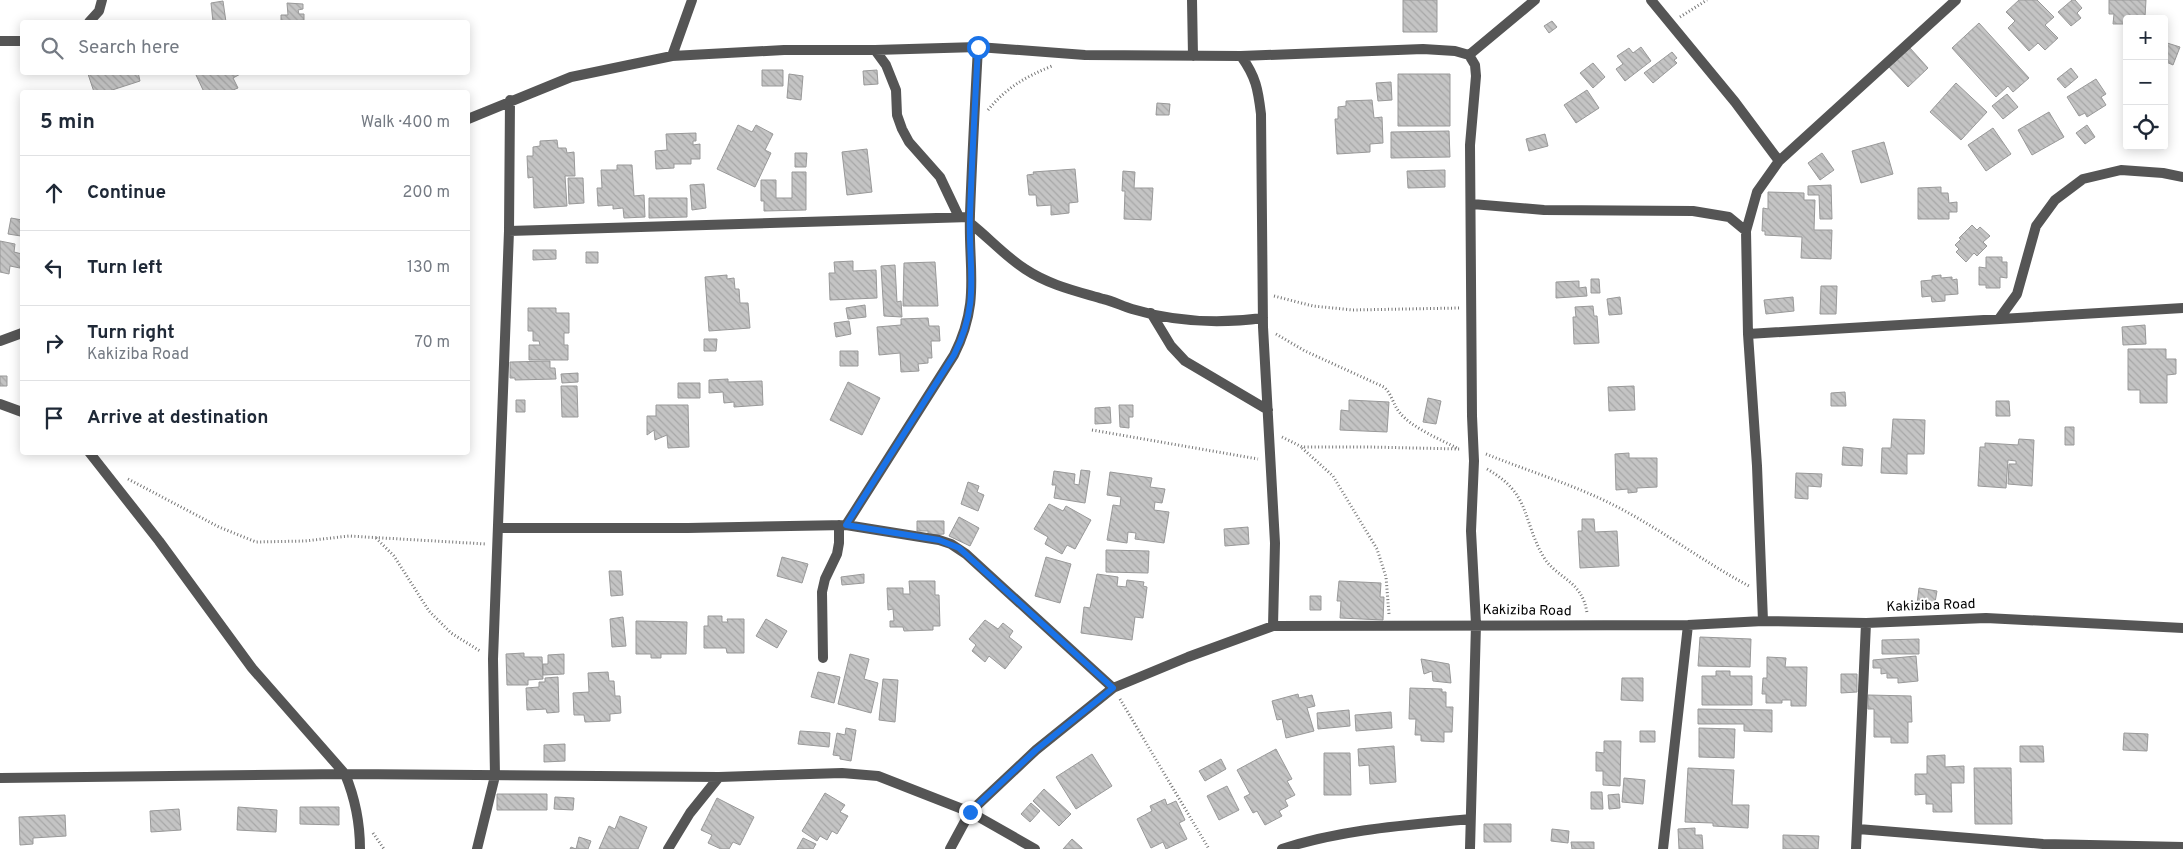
<!DOCTYPE html>
<html lang="en">
<head>
<meta charset="utf-8">
<style>
  :root { --surface:#fff; --page:#f2f2f3; --text:#1f2937; --muted:#747a83; --line:#e0e1e3 }
  body { margin:0; font-family:Overpass,sans-serif; background:var(--page); color:var(--text) }
  .controls { position:absolute; right:15px; top:15px; display:grid; overflow:hidden; border-radius:5px; box-shadow:0 2px 12px #0003 }
  .controls button { width:45px; height:45px; display:grid; place-items:center; padding:0; border:0; border-bottom:1px solid var(--line); background:var(--surface); color:var(--text); font:25px sans-serif }
  .stop { position:absolute; width:15px; height:15px; margin:-11px; border:4px solid #1a73e8; border-radius:50%; background:#fff }
  .stop.end { background:#1a73e8; border-color:#fff; box-shadow:0 1px 5px #0008 }
  .list { margin:0; padding:0; list-style:none }
  h2 { display:flex; justify-content:space-between; align-items:center; height:65px; margin:0; padding:0 20px; font-size:21px }
  h2 small { font-size:16px; font-weight:400; color:var(--muted) }
  .list li { display:grid; grid-template-columns:32px 1fr auto; gap:15px; align-items:center; box-sizing:border-box; height:75px; padding:0 20px; border-top:1px solid var(--line) }
  .list b { display:block; font-size:19px; white-space:nowrap }
  .list p { margin:0; font-size:16px; white-space:nowrap; color:var(--muted) }
  .list em { font-size:16px; font-style:normal; color:var(--muted) }
  .icon { flex:none; width:28px; height:28px; fill:none; stroke:currentColor; stroke-width:2; stroke-linecap:round; stroke-linejoin:round }
  .map { position:relative; flex:none; width:2183px; height:849px; overflow:hidden }
  .search { position:absolute; background:var(--surface); box-shadow:0 2px 12px #0003; left:20px; top:20px; width:450px; height:55px; display:flex; align-items:center; gap:12px; box-sizing:border-box; padding:0 18px; border-radius:5px; color:var(--muted); font-size:19px }
  .panel { position:absolute; background:var(--surface); box-shadow:0 2px 12px #0003; left:20px; top:90px; width:450px; height:365px; border-radius:5px }
  .map>svg:first-child { display:block }
  .building { fill:url(#building-back-hatch); stroke:#999 }
  .lines { fill:none; stroke-linecap:round; stroke-linejoin:round }
  .path { stroke:#777; stroke-width:3; stroke-dasharray:1 2.5; stroke-linecap:butt }
  .minor { stroke:#555; stroke-width:10 }
  .route { stroke:#1a73e8; stroke-width:6 }
  .labels { text-anchor:middle; dominant-baseline:central; stroke-width:4; stroke-linejoin:round; paint-order:stroke }
  .street-label { font-size:14px; fill:#000; stroke:#fff }
</style>
</head>
<body>
<div class="map">
<svg width="2183" height="849" viewBox="0 0 2183 849">
  <defs>
    <pattern id="building-back-hatch" width="6" height="6" patternUnits="userSpaceOnUse" patternTransform="scale(1.25)"><rect width="6" height="6" fill="#c4c4c4"/><path d="M-1 5l2 2M0 0l6 6M5-1l2 2" fill="none" stroke="#a7a7a7"/></pattern>
  </defs>
  <rect width="100%" height="100%" fill="#fff"/>
  <!-- building -->
  <path class="building" d="M1403 0H1437V32H1403Z
    M2019 0H2037L2054 17 2045 25 2058 38 2045 50 2038 43 2029 51 2008 28 2015 21 2006 12Z
    M2072 0H2075L2082 8 2077 13 2081 18 2071 26 2058 12Z
    M2109 0H2146L2145 17 2130 16V19H2127V24H2113L2114 14H2109Z
    M223 1 226 22H213L211 3Z
    M287 3 303 4V9L298 10 299 14H304V20L281 22V15H288Z
    M1552 21 1557 27 1549 33 1544 26Z
    M1979 23 2029 78 2013 92 2008 86 1996 97 1952 48Z
    M2164 42 2180 47 2173 65 2164 61Z
    M1641 47 1651 61 1625 81 1616 69 1623 64 1617 56 1629 48 1633 53Z
    M1910 48 1928 68 1908 87 1889 67Z
    M1672 52 1677 58 1674 60 1677 63 1653 83 1644 73Z
    M1593 63 1605 77 1593 88 1580 73Z
    M2071 68 2078 77 2065 88 2057 79Z
    M762 70H783V86H762Z
    M877 70 878 84 864 85 863 71Z
    M92 72H138L140 81 106 92H94L88 74Z
    M201 72H244L233 78 238 88 228 92H204L196 75Z
    M789 74 803 76 801 100 787 98Z
    M1398 74H1450V126H1398Z
    M2096 79 2106 94 2101 97 2106 105 2087 117 2085 113 2079 116 2067 97Z
    M1391 82 1392 100 1378 101 1376 83Z
    M1956 83 1987 112 1961 140 1930 112Z
    M1587 90 1599 108 1576 123 1564 105Z
    M2007 94 2018 107 2003 119 1992 106Z
    M1372 100 1374 118 1382 117 1383 143 1370 144V152L1337 154 1335 119H1338V107L1346 106V101Z
    M1157 103 1170 104 1169 115H1156Z
    M2049 112 2064 137 2032 155 2018 130Z
    M738 125 752 132 756 125 773 134 765 150 771 153 755 187 717 169Z
    M2087 125 2095 137 2085 144 2076 133Z
    M1993 128 2011 154 1986 171 1968 145Z
    M1449 131 1450 157 1391 158V132Z
    M696 133V141H693V145L700 144V159H691V164H674V168L656 169 655 151 667 150 666 134Z
    M1545 134 1548 146 1529 151 1526 139Z
    M557 140 558 148H566L567 153 574 152 575 176H565L567 206 534 208 533 177 528 178 527 156H533V147L540 146V141Z
    M1884 142 1893 174 1861 183 1852 151Z
    M867 149 872 192 847 195 842 152Z
    M795 153H807L806 167H795Z
    M1822 153 1834 170 1820 180 1808 163Z
    M617 165H632L634 196 644 195 645 217 624 218 623 208 613 209V205L598 206 597 188H602L601 170H617Z
    M1075 169 1078 202 1069 203V213L1051 215V205L1037 206 1036 195H1029L1027 175 1034 174 1033 172Z
    M1445 170V187L1408 188 1407 171Z
    M1123 171 1135 172 1134 188H1153L1151 220 1124 219 1125 191H1122Z
    M792 172H806V210L764 211V201H761V180H776V198H792Z
    M568 178H583L584 203 569 204Z
    M704 184 706 208 692 210 690 185Z
    M1831 185 1832 219H1820L1819 195H1808V186Z
    M1941 187V193H1948L1949 203 1957 202V212H1949V219H1918V188Z
    M1768 192 1804 193V200H1815L1814 230H1832L1831 259 1801 258 1802 237 1765 235V231H1762L1763 208 1768 209Z
    M649 198H687V217L649 218Z
    M11 218 22 220 21 236 8 234Z
    M1972 225 1977 230 1980 227 1990 236 1983 242 1987 246 1977 256 1974 253 1966 262 1956 252 1959 249 1955 245 1961 239 1959 238Z
    M0 241 15 244 14 252 22 254 20 268 10 266 9 274 0 272Z
    M533 250H556V259L533 260Z
    M586 252H598V263H586Z
    M1986 257H2002V262H2007V278L2000 277V288H1986V285H1979V267L1986 268Z
    M853 261V271L876 270 877 298 830 300 829 273H835L834 262Z
    M935 262 938 306H903L904 263Z
    M895 265 897 302 901 301 902 317 884 316 881 266Z
    M727 275V279L734 278 735 289H739L740 303H748L750 328 709 331 705 277Z
    M1941 275V278L1952 277V280L1957 279 1958 294 1945 295V301L1932 302 1931 296 1922 297 1921 281 1932 280V276Z
    M1591 279H1599L1600 293H1591Z
    M1579 281V288L1586 287 1587 296 1556 298V282Z
    M1821 286H1837L1836 314H1820Z
    M1620 297 1622 314 1609 315 1607 299Z
    M1793 297 1794 311 1766 314 1764 300Z
    M865 305 866 317 848 319 846 308Z
    M1593 306 1594 316H1597L1599 343 1574 344 1573 317H1576L1575 307Z
    M528 308H556V313H569V333H564V345H568V360H529V345H540L539 341H533V331H528Z
    M928 318 929 326H939L940 341H931L932 358H928V363L918 364 919 371 901 372 900 353 879 355 877 327 901 325V319Z
    M849 321 851 334 836 337 834 323Z
    M2145 325 2146 344 2123 345 2122 327Z
    M704 339H717L716 351H704Z
    M2128 349H2166V359H2176V374L2167 375V403H2140V390H2128Z
    M840 351H858V366H840Z
    M550 361V368H555L556 379 515 380V378H510V362Z
    M578 373V382L562 383 561 374Z
    M0 376H7V386H0Z
    M728 379V382L762 381 763 405 734 407V402L724 403 723 392 709 393V380Z
    M848 382 880 398 862 435 830 420Z
    M678 383H700V398H678Z
    M561 386H577L578 417H562Z
    M1634 386 1635 410 1609 411 1608 387Z
    M1845 392 1846 406H1831V393Z
    M1428 398 1441 401 1436 424 1423 422Z
    M516 400H525V412H516Z
    M1349 400 1389 402 1387 432 1340 430 1341 410 1349 411Z
    M1996 401H2009L2010 416H1996Z
    M656 405H688L689 447 668 448 667 435 655 440 654 430 647 435V416H656Z
    M1119 405H1133V417H1129V428L1120 427Z
    M1110 407 1111 423 1095 424V408Z
    M1893 419 1925 420 1924 454H1907V474L1881 473 1882 448H1891Z
    M2065 427H2074V445H2065Z
    M2019 439 2034 440 2032 486 2008 484 2009 464H2016V461L2008 460 2006 488 1978 486 1980 447H1985V443L2018 445Z
    M1843 447 1863 449 1862 466 1842 465Z
    M1629 453V458H1657V487L1637 488V492L1628 493V489L1616 490 1615 454Z
    M1081 470 1090 471 1085 503 1054 498 1056 485H1052L1054 471 1075 474 1074 484 1079 485Z
    M1110 472 1152 478 1150 487 1165 489 1162 503 1155 502 1154 510 1169 512 1164 543 1135 539 1136 533 1128 532 1127 543 1107 540 1113 505 1120 506 1121 497 1107 495Z
    M1796 473 1822 474 1821 487 1808 486V499L1795 498Z
    M968 482 979 486 977 492 984 495 978 511 961 504Z
    M1049 504 1063 511 1066 506 1091 520 1075 549 1067 545 1062 554 1045 544 1048 537 1034 529Z
    M959 517 979 528 970 546 949 536Z
    M1582 519H1594L1595 532 1617 531 1619 566 1580 568 1578 531H1582Z
    M917 521H944V534L928 535V531H917Z
    M1248 527 1249 544 1225 546 1224 529Z
    M1106 550 1149 551 1148 573 1106 572Z
    M782 557 808 564 802 583 777 576Z
    M1046 557 1071 564 1060 603 1035 596Z
    M609 571H621L623 595 611 596Z
    M864 574V583L842 585 841 577Z
    M1097 574 1118 577 1117 586 1126 587 1127 580 1144 582 1143 586 1147 587 1143 618 1135 617 1132 640 1081 633 1084 607 1090 608Z
    M909 581H935V595H939L940 626H933V630L904 631 903 627H890V621H894L893 609 888 610 887 588H903V594H910Z
    M1339 581 1381 583 1380 597H1384L1383 620 1340 618 1341 601H1337Z
    M1919 588 1937 591 1934 608 1917 604Z
    M1310 596H1321V610H1310Z
    M708 616H722V622H728L727 619H744V653H727L726 648H704V626H708Z
    M623 617 626 646 612 647 610 619Z
    M766 619 787 631 777 648 756 636Z
    M985 620 998 629 1003 623 1013 631 1009 637 1022 647 1005 669 989 656 985 662 972 651 976 645 969 639Z
    M636 621 687 622 686 654H661V658H651V654H636Z
    M1700 637 1751 639 1750 667 1698 666Z
    M1919 639V654H1882V640Z
    M524 653V657H542L543 679 528 680V685H507L506 654Z
    M564 654V674L543 675V664H548V655Z
    M850 654 869 659 864 679 878 683 871 713 838 704Z
    M1916 656 1918 681 1898 683V678H1887V673L1881 674V668H1873V660Z
    M1767 657 1786 658 1785 667H1807L1806 706H1791V700H1782V703H1766V694H1762L1763 678H1767Z
    M1421 659 1449 664 1451 683 1433 681 1432 671 1424 674Z
    M1716 671H1730V676H1752V705H1702V676H1716Z
    M608 672 609 681H614L615 696H620L621 713 610 714V721L585 722 584 715H574L573 693 589 692 588 673Z
    M818 672 840 677 834 703 811 697Z
    M1841 674H1857V692L1841 693Z
    M558 677 559 712 547 713 546 709 527 710 526 688 539 687V682H545V678Z
    M1622 678H1643V701L1621 700Z
    M883 679 898 680 895 722 879 720Z
    M1410 688 1442 689V692H1446V707H1453L1452 732H1444V742L1421 741V735H1415L1416 719H1409Z
    M1298 694 1299 698 1312 695 1315 706 1307 708 1314 731 1286 738 1282 719 1277 720 1272 701Z
    M1868 695 1911 696 1912 722H1908V743H1891V737H1874V709H1868Z
    M1698 709 1772 710V732L1744 731V724H1698Z
    M1349 710 1350 726 1318 729 1317 713Z
    M1391 712 1392 728 1356 731 1355 715Z
    M846 728 856 730 851 761 840 759V756L833 755 837 733 845 735Z
    M1699 728 1735 729 1734 758 1699 757Z
    M800 731 830 733 829 747 798 744Z
    M1640 731H1655V742H1640Z
    M2124 733 2148 734 2147 751 2123 750Z
    M1604 741H1621L1620 786 1603 785V771H1596V752L1604 753Z
    M565 744V761L544 762V745Z
    M1394 746 1396 782 1370 784 1369 765 1359 766 1358 749Z
    M2020 746H2043L2044 762H2020Z
    M1276 749 1292 779 1287 781 1295 795 1285 800 1288 806 1279 811 1282 816 1265 825 1257 811 1253 813 1244 797 1250 794 1237 770Z
    M1324 753H1350L1351 795H1324Z
    M1092 754 1112 786 1076 809 1056 777Z
    M1945 755V767L1964 766V783H1951L1952 812H1933V804H1926V794L1915 795V774H1927V756Z
    M1221 759 1226 769 1205 781 1199 771Z
    M1688 768 1734 770 1732 805H1749L1748 828 1713 826V823L1685 822Z
    M1974 768H2011L2012 824H1975Z
    M1624 778 1645 780 1643 804 1622 802Z
    M1227 786 1239 810 1219 820 1207 796Z
    M1044 789 1071 814 1059 826 1033 801Z
    M1591 792H1602L1603 809H1591Z
    M825 793 845 805 840 812 848 816 837 834 832 831 827 840 820 836 817 841 802 831Z
    M497 794H547V810H497Z
    M1619 794 1620 808 1609 809 1608 795Z
    M555 797 574 798 573 810 554 809Z
    M717 798 754 817 740 845 733 842 729 849H721L708 843 712 835 701 830Z
    M1165 799 1167 805 1176 801 1185 820 1179 823 1187 839 1166 849 1163 842 1151 848 1137 819 1152 811 1150 806Z
    M1031 803 1040 811 1030 822 1021 814Z
    M238 807 277 810 276 832 237 830Z
    M300 807H339V825L300 824Z
    M179 809 181 830 151 832 150 811Z
    M65 815 66 836 33 838V844L20 845 19 817Z
    M620 816 647 827 638 849H599L609 826 615 829Z
    M1484 824H1511V842H1484Z
    M1695 828V835H1702L1703 849H1679L1678 829Z
    M1552 829 1569 831 1568 843 1551 841Z
    M1783 835 1819 836 1818 849H1783Z
    M579 837 591 841 588 849H570L571 847 576 849Z
    M803 838 816 844 813 849H797Z
    M1072 839 1082 848V849H1063Z
    M1571 842H1594V849H1572Z"/>
  <g class="lines">
    <!-- path -->
    <path class="path" d="M1680 17 1707 0
      M988 110C1006 88 1025 77 1052 66
      M1274 296 1313 306 1353 310 1459 308
      M1276 334 1305 351 1384 387C1392 394 1393 405 1400 413 1411 427 1441 440 1457 448
      M1092 430 1258 459
      M1282 437 1302 447H1369L1460 449
      M1302 448 1333 476 1377 549 1386 577 1389 614
      M1486 454C1523 469 1562 481 1599 498 1652 522 1698 559 1749 586
      M1487 469C1531 494 1522 519 1543 556 1556 579 1582 579 1587 613
      M128 479 219 527 256 542 305 541 349 536 486 544
      M376 538 394 556 429 611 451 633 480 651
      M1120 699 1209 849
      M373 833 384 849"/>
    <!-- minor -->
    <path class="minor" d="M1192 0 1193 56
      M1651 0 1735 102 1779 161
      M89 22 99 11 102 0
      M0 41H22
      M875 50 886 65 896 90 897 115 902 129 909 142 940 177 959 217
      M1469 55 1535 0
      M672 56 692 0
      M1241 56C1256 77 1258 89 1261 114L1263 327 1275 543 1273 626
      M468 119 571 77 672 56 784 50H875L978 47 1085 55 1241 56 1423 49 1455 51 1469 55 1475 65 1476 76 1470 145 1472 416 1474 461 1471 531 1476 624 1470 849
      M1472 204 1544 210 1693 211 1729 217 1746 231
      M970 223C989 238 1005 256 1025 269 1049 285 1076 291 1103 299 1113 301 1122 306 1132 309 1175 322 1219 324 1263 318
      M509 231 970 217
      M1151 313 1171 346 1185 361 1268 410
      M1999 319 2017 294 2036 226 2055 200 2083 179 2121 170 2163 173 2183 177
      M1748 334 2183 308
      M0 341 22 333
      M0 404 22 412
      M89 452 159 541 252 668 345 774C355 798 360 822 360 849
      M846 525 954 355C981 301 968 270 970 214 972 159 975 103 978 47
      M498 528H688L846 525 939 540 951 544 966 554 1113 688
      M1763 621 1757 466 1748 334 1746 231 1757 192 1779 161 1956 0
      M823 658 822 592 825 579 837 554 839 543V525
      M0 778 345 774 719 777 842 773 878 776 970 812 1035 849
      M1858 829 2043 844 2183 847
      M477 849 495 776 493 659 509 231 510 100
      M668 849 690 813 719 777
      M950 849 970 812 1036 750 1113 688 1188 657 1273 626 1688 625 1763 621 1866 623 1986 618 2183 628
      M1282 849C1342 829 1408 825 1470 819
      M1663 849 1688 625
      M1856 849 1866 623"/>
  </g>
  <g class="lines">
    <!-- route -->
    <path class="route" d="M970 812 1036 750 1113 688 959 548 939 540 846 525 954 355C981 301 968 270 970 214 972 159 975 103 978 47"/>
  </g>
  <g class="labels">
    <!-- street labels -->
    <g class="street-label">
      <text transform="translate(1931 606) rotate(-2)">Kakiziba Road</text>
      <text transform="translate(1527 611) rotate(1)">Kakiziba Road</text>
    </g>
  </g>
</svg>
<div class="controls">
<button>+</button>
<button>−</button>
<button><svg class="icon" aria-label="locate" viewBox="0 0 24 24"><circle cx="12" cy="12" r="6"/><path d="M12 2v4M12 18v4M2 12h4M18 12h4"/></svg></button>
</div>
<div class="stop" style="left:978px;top:47px"></div>
<div class="stop end" style="left:970px;top:812px"></div>
<div class="search"><svg class="icon" aria-label="search" viewBox="0 0 24 24"><circle cx="10" cy="10" r="6"/><path d="M15 15l6 6"/></svg>Search here</div>
<section class="panel">
<h2>5 min<small>Walk · 400 m</small></h2>
<ul class="list">
<li><svg class="icon" aria-label="ahead" viewBox="0 0 24 24"><path d="M12 20V5M6 11l6-6 6 6"/></svg><div><b>Continue</b></div><em>200 m</em></li>
<li><svg class="icon" aria-label="left" viewBox="0 0 24 24"><path d="M17 20v-9H6M10 6l-5 5 5 5"/></svg><div><b>Turn left</b></div><em>130 m</em></li>
<li><svg class="icon" aria-label="right" viewBox="0 0 24 24"><path d="M7 20v-9h11M14 6l5 5-5 5"/></svg><div><b>Turn right</b><p>Kakiziba Road</p></div><em>70 m</em></li>
<li><svg class="icon" aria-label="arrive" viewBox="0 0 24 24"><path d="M6 21V4h12l-3 4 3 4H6"/></svg><div><b>Arrive at destination</b></div></li>
</ul>
</section>
</div>
</body>
</html>
